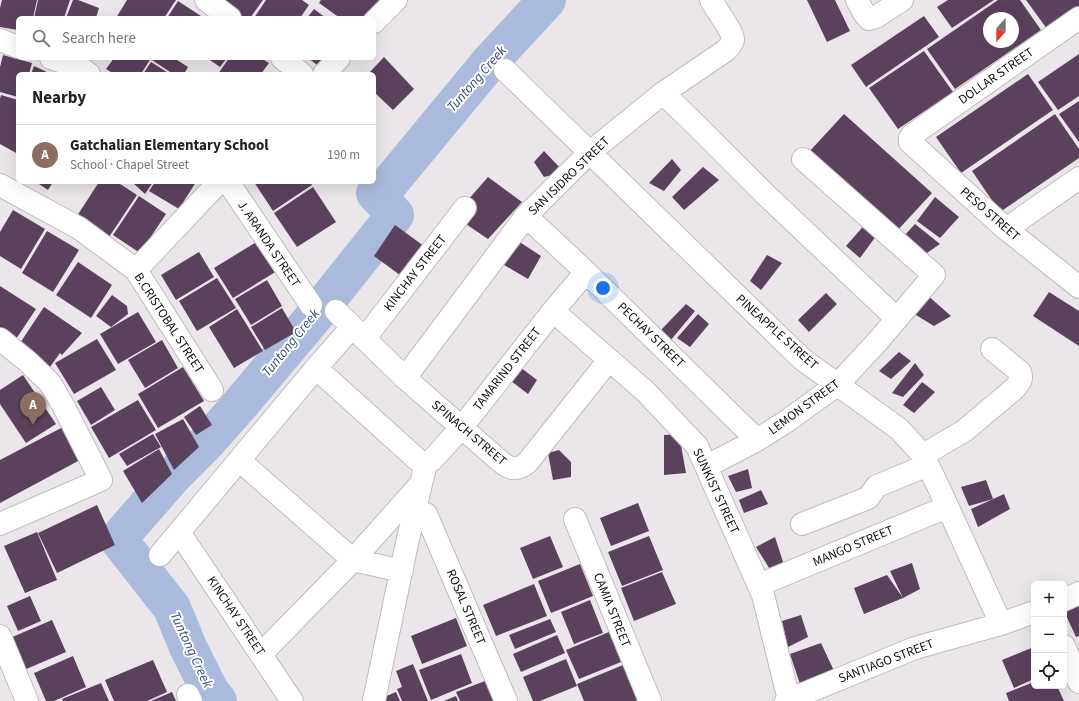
<!DOCTYPE html>
<html lang="en">
<head>
<meta charset="utf-8">
<style>
  :root { --surface:#fff; --page:#f6f6f6; --text:#222; --muted:#767676; --line:#e0e0e0; --accent:#0f766e }
  body { margin:0; font-family:"Source Sans 3",sans-serif; background:var(--page); color:var(--text) }
  .controls { position:absolute; right:12px; bottom:12px; display:grid; overflow:hidden; border-radius:6px; box-shadow:0 4px 16px #0002 }
  .controls button { width:36px; height:36px; display:grid; place-items:center; padding:0; border:0; border-bottom:1px solid var(--line); background:var(--surface); color:var(--text); font:20px sans-serif }
  .compass { position:absolute; left:983px; top:12px; width:36px; height:36px; border-radius:50%; background:var(--surface); box-shadow:0 4px 16px #0002; rotate:201deg }
  .you { position:absolute; left:603px; top:288px; width:14px; height:14px; margin:-10px; border:3px solid #fff; border-radius:50%; background:#1a73e8; box-shadow:0 0 0 6px #1a73e833 }
  .badge { display:grid; place-items:center; width:26px; height:26px; border-radius:50%; background:var(--accent); color:#fff; font-size:13px; font-weight:700 }
  .pin { position:absolute; translate:-50% -33px; filter:drop-shadow(0 1px 2px #0008) }
  .pin::after { content:''; position:absolute; top:21px; width:14px; height:12px; background:inherit; clip-path:polygon(0 0,100% 0,50% 100%) }
  .list { margin:0; padding:0; list-style:none }
  h2 { display:flex; justify-content:space-between; align-items:center; height:52px; margin:0; padding:0 16px; font-size:17px }
  h2 small { font-size:13px; font-weight:400; color:var(--muted) }
  .list li { display:grid; grid-template-columns:26px 1fr auto; gap:12px; align-items:center; box-sizing:border-box; height:60px; padding:0 16px; border-top:1px solid var(--line) }
  .list b { display:block; font-size:15px; white-space:nowrap }
  .list p { margin:0; font-size:13px; white-space:nowrap; color:var(--muted) }
  .list em { font-size:13px; font-style:normal; color:var(--muted) }
  .icon { flex:none; width:22px; height:22px; fill:none; stroke:currentColor; stroke-width:2; stroke-linecap:round; stroke-linejoin:round }
  .map { position:relative; flex:none; width:1079px; height:701px; overflow:hidden }
  .search { position:absolute; background:var(--surface); box-shadow:0 4px 16px #0002; left:16px; top:16px; width:360px; height:44px; display:flex; align-items:center; gap:10px; box-sizing:border-box; padding:0 14px; border-radius:6px; color:var(--muted); font-size:15px }
  .panel { position:absolute; background:var(--surface); box-shadow:0 4px 16px #0002; left:16px; top:72px; width:360px; height:112px; border-radius:6px }
  .map>svg:first-child { display:block }
  .lines { fill:none; stroke-linecap:round; stroke-linejoin:round }
  .river { stroke:#a9badd; stroke-width:38 }
  .building { fill:#5b425c; fill-rule:evenodd }
  .minor-casing { stroke:#bfbbbf; stroke-width:24 }
  .minor { stroke:#fff; stroke-width:22 }
  .labels { text-anchor:middle; dominant-baseline:central; stroke-width:4; stroke-linejoin:round; paint-order:stroke }
  .street-label { font-size:13px; fill:#110f11; stroke:#fff }
  .water-label { font-size:14px; font-style:italic; fill:#384d7d; stroke:#fff }
</style>
</head>
<body>
<div class="map">
<svg width="1079" height="701" viewBox="0 0 1079 701">
  <rect width="100%" height="100%" fill="#eae6ea"/>
  <g class="lines">
    <!-- river -->
    <path class="river" d="M218 701 210 691 188 647 172 608 118 539 173 476 207 442 238 407 317 313 395 215 375 193 383 191 488 64 547 0"/>
  </g>
  <!-- building -->
  <path class="building" d="M2 0H37L33 18H18V30L0 27V8Z
    M38 0H70L64 18H34Z
    M73 0H78L99 8 96 18H66Z
    M127 0H176L164 18H116Z
    M222 0H263L250 18H245L221 1Z
    M266 0H302L309 5 300 18H254Z
    M321 0H380L367 18H340L319 3Z
    M807 0H835L850 31 827 42Z
    M948 0H994L952 28 937 7Z
    M998 0H1020L1041 30 955 89 927 49ZM989 18H1013V42H989Z
    M1026 0H1079V7L1047 29Z
    M178 1 204 18H167Z
    M314 9 326 18H307Z
    M924 16 939 37 866 87 851 65Z
    M924 51 953 92 898 129 869 88Z
    M1079 54V96L1058 110 1038 82Z
    M3 55 32 63 29 74H18V97L0 92V67Z
    M384 57 414 89 393 110 374 92V74H368Z
    M114 58H151L141 74H114L106 69Z
    M153 58H174L188 67 184 74H173L152 60Z
    M207 58H227L220 67Z
    M229 58H261L269 63 261 74H218Z
    M308 58H328L321 68Z
    M151 62 170 74H143Z
    M34 66 45 71 49 74H31Z
    M1028 74 1053 110 961 173 936 137Z
    M1 95 18 100 17 113H18V154L0 144V99Z
    M1079 101V142L1059 114Z
    M844 114 932 193 896 232 808 153Z
    M1055 114 1079 149V158L1000 212 972 171Z
    M544 151 564 172 544 177 534 162Z
    M672 159 681 170 664 191 649 183Z
    M703 167 719 180 684 210 672 197Z
    M488 177 522 202 488 239 454 216Z
    M36 182H53L48 190Z
    M99 182H117L137 195 109 237 77 216Z
    M132 182H153L145 194Z
    M155 182H196L179 209 149 191Z
    M254 182H310L312 185 273 211Z
    M313 187 336 222 297 247 274 213Z
    M139 196 166 214 140 253 113 235Z
    M935 197 959 217 940 238 917 221Z
    M13 210 45 229 21 269 0 256V232Z
    M868 221 879 232 860 258 846 246Z
    M915 224 940 244 924 255 903 237Z
    M395 225 428 249 404 278 374 256Z
    M47 231 79 250 53 292 22 273Z
    M515 239 541 256 528 279 499 262Z
    M258 241 277 271 233 298 214 268Z
    M199 252 214 277 176 300 161 275Z
    M767 255 782 263 761 290 750 281Z
    M78 262 112 285 91 318 56 295Z
    M217 278 236 308 197 331 179 301Z
    M267 280 282 306 251 325 235 299Z
    M0 286 36 309 14 342 0 333Z
    M1049 292 1079 311V346L1033 316Z
    M826 293 837 304 809 332 798 320Z
    M926 294 951 316 934 326 911 312Z
    M112 295 127 306 128 314 111 327 96 316Z
    M686 304 695 311 670 341 660 331Z
    M44 307 82 333 62 355 60 353 50 367 18 346Z
    M282 308 296 332 265 350 251 327Z
    M237 309 263 351 234 368 209 327Z
    M138 312 156 342 118 364 100 334Z
    M698 314 709 324 690 347 677 338Z
    M97 339 116 370 74 394 55 363Z
    M162 340 178 368 145 388 128 360Z
    M899 352 911 361 891 379 879 371Z
    M915 363 924 375 903 397 892 393Z
    M516 364 537 380 528 394 503 375Z
    M183 367 204 401 158 428 138 394Z
    M23 375 56 424 26 443 0 404V390Z
    M922 382 935 392 914 413 903 405Z
    M101 387 115 410 91 425 77 401Z
    M138 400 156 430 109 458 91 427Z
    M200 406 212 425 196 435 184 417Z
    M183 419 199 447 174 470 155 434Z
    M63 427 80 460 0 503V460Z
    M153 434 161 447 127 466 119 454Z
    M679 434 686 473 664 475V435Z
    M159 449 172 474 142 503 123 471Z
    M559 450 571 462V477L553 480 548 453Z
    M748 469 752 488 736 492 728 476Z
    M986 480 993 499 1004 494 1010 509 978 527 971 509 993 499 969 506 961 487Z
    M761 490 768 504 744 513 739 500Z
    M638 503 649 531 611 546 600 518Z
    M97 505 115 545 57 573 38 533Z
    M37 532 57 580 25 593 4 546Z
    M550 536 563 567 533 579 520 548Z
    M649 536 663 570 622 586 608 552Z
    M775 537 784 565 771 571 756 547Z
    M912 563 920 589 903 598 890 571Z
    M580 564 593 596 551 613 538 581Z
    M662 572 676 604 634 621 621 588Z
    M887 575 903 598 864 614 854 588Z
    M534 584 547 616 496 636 483 605Z
    M30 596 41 621 18 631 7 606Z
    M590 600 603 633 574 644 561 612Z
    M1079 605V636L1076 637 1064 611Z
    M801 615 808 637 788 647 782 621Z
    M456 618 467 646 422 664 411 636Z
    M550 619 556 632 515 649 509 635Z
    M52 620 66 652 24 670 10 638Z
    M609 632 621 662 579 679 566 650Z
    M557 635 565 653 521 672 513 654Z
    M821 643 835 673 801 687 790 654Z
    M1034 647V679L1014 688 1002 660Z
    M461 654 472 683 431 700 419 670Z
    M73 656 86 687 54 701H46L34 673Z
    M566 659 577 686 540 701H533L523 677Z
    M153 660 167 692 147 701H114L105 680Z
    M413 664 428 701H402L397 689 402 687 396 671Z
    M623 665 638 700 635 701H584L577 684Z
    M485 681 493 701H460L456 692Z
    M1034 682V686H1057L1064 701H1009L1006 693Z
    M101 683 109 701H63L62 699Z
    M172 692 176 701H151Z
    M396 692 400 701H375Z
    M456 696 458 701H444Z"/>
  <g class="lines">
    <defs>
      <path id="minor" d="M206 0 230 18
        M857 0 864 13 869 19 876 17 902 0
        M1079 18 912 135 910 138V142L1006 229 1079 287
        M374 22 396 0
        M0 40 18 47
        M51 58 81 68 89 74
        M282 58 302 74
        M505 70 802 359 899 429 923 455 938 486 1001 624
        M324 74 339 58
        M663 93 697 126 765 194 897 319
        M228 182 311 305
        M0 185 79 228 136 270 212 390
        M526 216 586 272 757 440
        M1006 229 1079 178
        M136 270 219 182
        M336 311 405 378 500 461C509 469 517 471 527 463L609 360
        M553 311 645 391 697 446 763 595 789 700
        M365 338 465 208
        M0 339 27 361 50 383 64 407 101 480 0 524
        M316 368 419 461 426 463
        M405 378 526 216 589 153 663 93 725 51C728 48 732 45 733 40 734 33 715 8 711 0
        M923 455 964 431 1014 389C1019 383 1023 380 1020 372L992 349
        M239 460 353 560 402 571
        M426 463 432 460 462 427 553 311 586 272
        M707 466 757 440 787 421 838 384 878 341 934 275 803 159
        M426 514 506 701
        M575 519 650 701
        M802 524 868 498 877 486 928 465
        M179 532 292 701
        M160 555 316 368 352 327
        M759 585 947 507
        M1064 600 1079 593
        M0 636 27 701
        M1064 646 1079 682
        M261 654 353 560 418 487
        M188 695 191 701
        M374 701 407 543 426 463
        M786 701 915 648 1001 624 1034 612"/>
    </defs>
    <!-- minor casing -->
    <use href="#minor" class="minor-casing"/>
    <!-- minor -->
    <use href="#minor" class="minor"/>
  </g>
  <g class="labels">
    <!-- street labels -->
    <g class="street-label">
      <text transform="translate(996 76) rotate(-35)">DOLLAR STREET</text>
      <text transform="translate(569 176) rotate(-44)">SAN ISIDRO STREET</text>
      <text transform="translate(990 214) rotate(41)">PESO STREET</text>
      <text transform="translate(269 244) rotate(56)">J. ARANDA STREET</text>
      <text transform="translate(415 273) rotate(-52)">KINCHAY STREET</text>
      <text transform="translate(169 323) rotate(57)">B.CRISTOBAL STREET</text>
      <text transform="translate(777 332) rotate(42)">PINEAPPLE STREET</text>
      <text transform="translate(651 335) rotate(44)">PECHAY STREET</text>
      <text transform="translate(507 369) rotate(-52)">TAMARIND STREET</text>
      <text transform="translate(804 407) rotate(-36)">LEMON STREET</text>
      <text transform="translate(469 433) rotate(40)">SPINACH STREET</text>
      <text transform="translate(716 491) rotate(65)">SUNKIST STREET</text>
      <text transform="translate(853 546) rotate(-23)">MANGO STREET</text>
      <text transform="translate(466 607) rotate(67)">ROSAL STREET</text>
      <text transform="translate(612 610) rotate(68)">CAMIA STREET</text>
      <text transform="translate(236 616) rotate(56)">KINCHAY STREET</text>
      <text transform="translate(886 661) rotate(-21)">SANTIAGO STREET</text>
    </g>
    <!-- water labels -->
    <g class="water-label">
      <text transform="translate(477 79) rotate(-49)">Tuntong Creek</text>
      <text transform="translate(291 343) rotate(-51)">Tuntong Creek</text>
      <text transform="translate(191 650) rotate(65)">Tuntong Creek</text>
    </g>
  </g>
</svg>
<div class="controls">
<button>+</button>
<button>−</button>
<button><svg class="icon" aria-label="locate" viewBox="0 0 24 24"><circle cx="12" cy="12" r="6"/><path d="M12 2v4M12 18v4M2 12h4M18 12h4"/></svg></button>
</div>
<svg class="compass" viewBox="-18 -18 36 36"><path d="M0-13l5 13h-10z" fill="#e53935"/><path d="M0 13l5-13h-10z" fill="#767676"/></svg>
<div class="you"></div>
<div class="pin badge" style="left:33px;top:425px;background:#8d6e63">A</div>
<div class="search"><svg class="icon" aria-label="search" viewBox="0 0 24 24"><circle cx="10" cy="10" r="6"/><path d="M15 15l6 6"/></svg>Search here</div>
<section class="panel">
<h2>Nearby<small></small></h2>
<ul class="list">
<li><span class="badge" style="background:#8d6e63">A</span><div><b>Gatchalian Elementary School</b><p>School · Chapel Street</p></div><em>190 m</em></li>
</ul>
</section>
</div>
</body>
</html>
